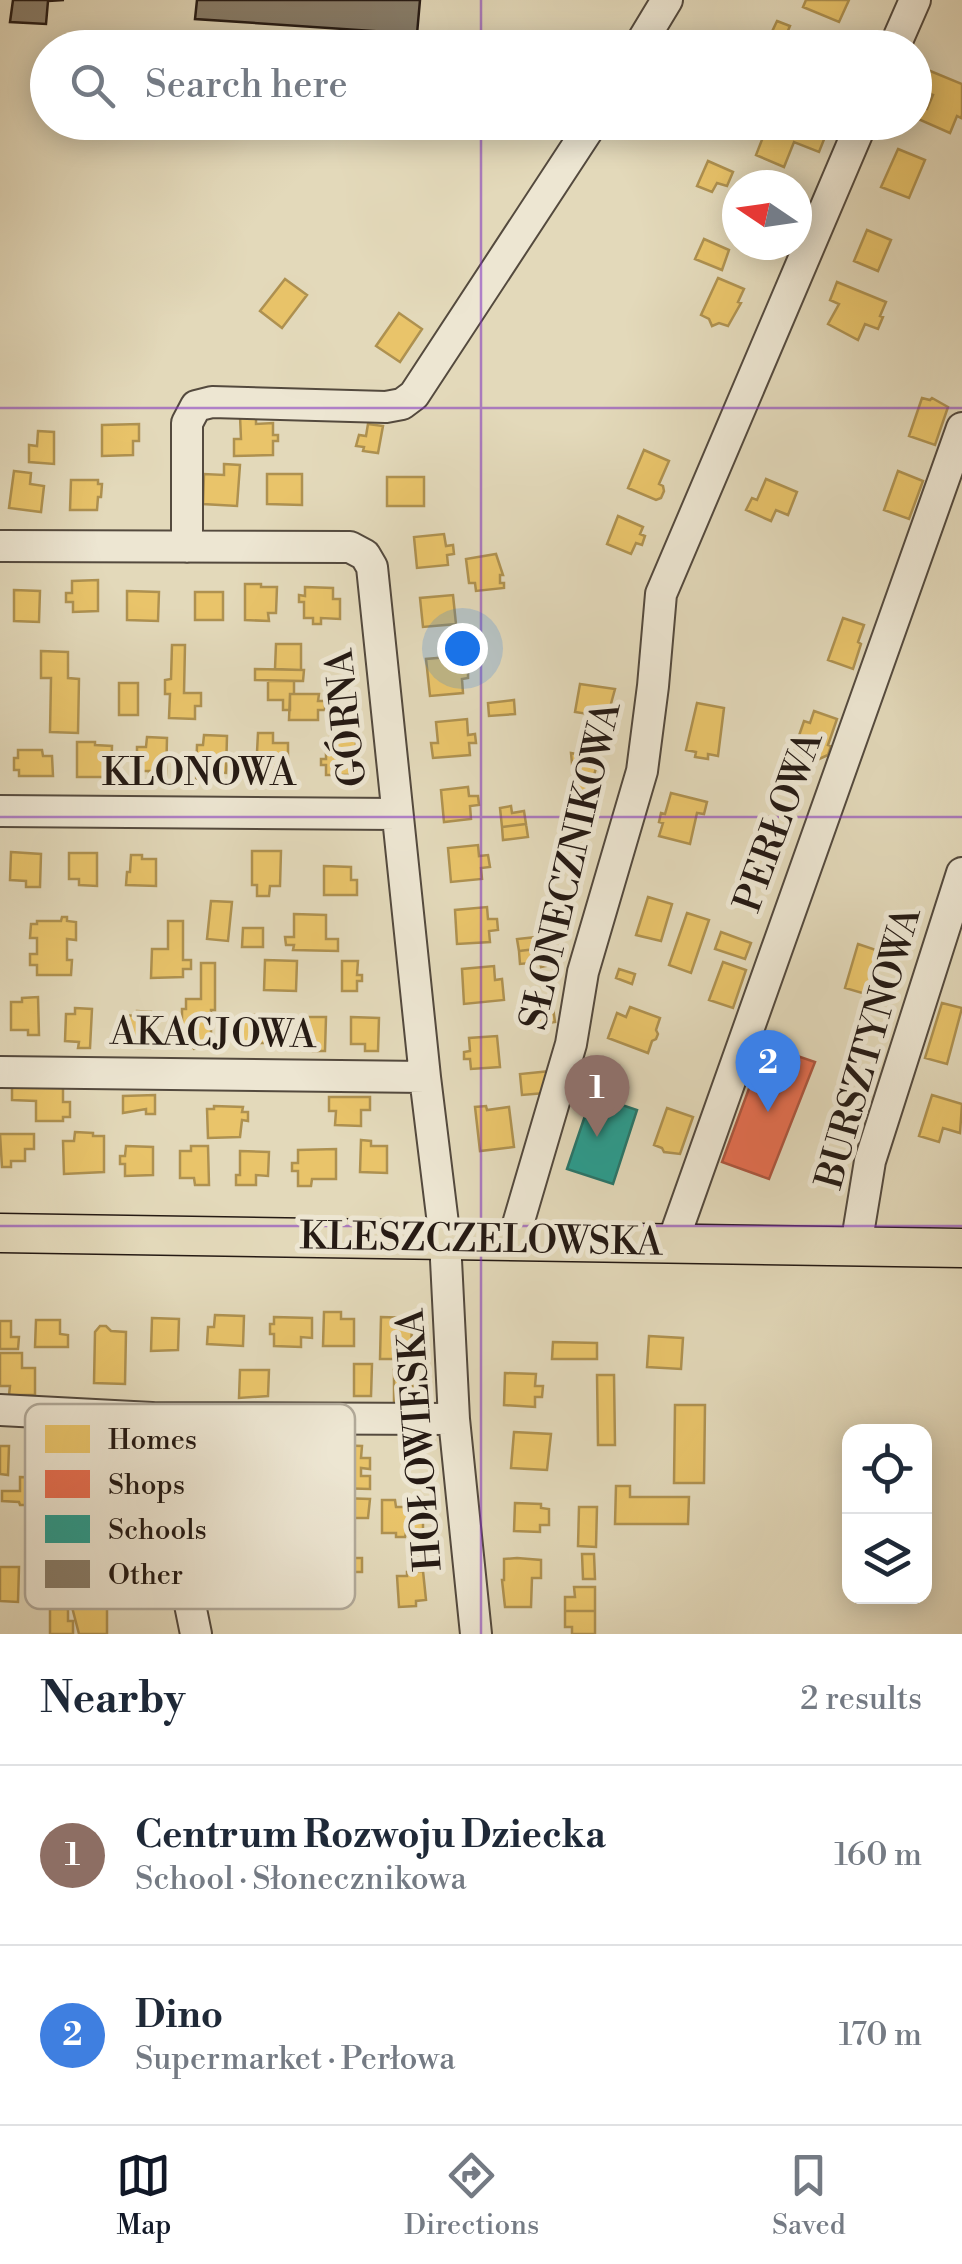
<!DOCTYPE html>
<html lang="en">
<head>
<meta charset="utf-8">
<style>
  :root { --surface:#fff; --page:#f6f6f7; --text:#1f2937; --muted:#747a83; --line:#e0e1e3; --accent:#111827 }
  body { margin:0; font-family:"Libre Bodoni",serif; background:var(--page); color:var(--text) }
  .controls { position:absolute; right:30px; bottom:30px; display:grid; overflow:hidden; border-radius:20px; box-shadow:0 5px 25px #0003 }
  .controls button { width:90px; height:90px; display:grid; place-items:center; padding:0; border:0; border-bottom:2px solid var(--line); background:var(--surface); color:var(--text); font:50px sans-serif }
  .compass { position:absolute; left:722px; top:170px; width:90px; height:90px; border-radius:50%; background:var(--surface); box-shadow:0 5px 25px #0003; rotate:283deg }
  .you { position:absolute; left:462px; top:648px; width:35px; height:35px; margin:-25px; border:8px solid #fff; border-radius:50%; background:#1a73e8; box-shadow:0 0 0 15px #1a73e833 }
  .badge { display:grid; place-items:center; width:65px; height:65px; border-radius:50%; background:var(--accent); color:#fff; font-size:32px; font-weight:700 }
  .pin { position:absolute; translate:-50% -82px; filter:drop-shadow(0 2px 5px #0008) }
  .pin::after { content:''; position:absolute; top:52px; width:35px; height:30px; background:inherit; clip-path:polygon(0 0,100% 0,50% 100%) }
  .list { margin:0; padding:0; list-style:none }
  h2 { display:flex; justify-content:space-between; align-items:center; height:130px; margin:0; padding:0 40px; font-size:42px }
  h2 small { font-size:32px; font-weight:400; color:var(--muted) }
  .list li { display:grid; grid-template-columns:65px 1fr auto; gap:30px; align-items:center; box-sizing:border-box; height:180px; padding:0 40px; border-top:2px solid var(--line) }
  .list b { display:block; font-size:38px; white-space:nowrap }
  .list p { margin:0; font-size:32px; white-space:nowrap; color:var(--muted) }
  .list em { font-size:32px; font-style:normal; color:var(--muted) }
  .icon { flex:none; width:55px; height:55px; fill:none; stroke:currentColor; stroke-width:2; stroke-linecap:round; stroke-linejoin:round }
  .map { position:relative; flex:none; width:962px; height:1634px; overflow:hidden }
  .search { position:absolute; background:var(--surface); box-shadow:0 5px 25px #0003; left:30px; right:30px; top:30px; height:110px; display:flex; align-items:center; gap:25px; box-sizing:border-box; padding:0 35px; border-radius:55px; color:var(--muted); font-size:38px }
  .sheet { height:490px; background:var(--surface) }
  nav { display:flex; justify-content:space-around; align-items:center; box-sizing:border-box; height:140px; border-top:2px solid var(--line); background:var(--surface); font-size:28px; color:var(--muted) }
  nav a { display:grid; justify-items:center; gap:5px }
  nav .on { color:var(--accent) }
  .map>svg:first-child { display:block }
  .homes { fill:#e9c46a; stroke:#ae9150; stroke-width:2.5 }
  .shops { fill:#e76f51; stroke:#ad563f; stroke-width:2.5 }
  .schools { fill:#2a9d8f; stroke:#28766a; stroke-width:2.5 }
  .building { fill:#887d6a; stroke:#251a14; stroke-width:2.5 }
  .lines { fill:none; stroke-linecap:round; stroke-linejoin:round }
  .minor-casing { stroke:#544a3e; stroke-width:34 }
  .major-casing { stroke:#251a14; stroke-width:41 }
  .minor { stroke:#ede6d2; stroke-width:30 }
  .major { stroke:#e3d9ba; stroke-width:38 }
  .grid { fill:none; stroke:#7b2cbf; stroke-width:2.5; stroke-opacity:0.55 }
  .labels { text-anchor:middle; dominant-baseline:central; stroke-width:10; stroke-linejoin:round; paint-order:stroke }
  .street-label { font-size:38px; fill:#251a14; stroke:#ede6d2 }
  .key { fill:#ede6d2; stroke:#b1a999; stroke-width:2.5 }
  .key-label { font-size:28px; fill:#251a14 }
</style>
</head>
<body>
<div class="map">
<svg width="962" height="1634" viewBox="0 0 962 1634">
  <rect width="100%" height="100%" fill="#e3d9ba"/>
  <filter id="stains"><feTurbulence type="fractalNoise" baseFrequency=".002" numOctaves="4"/><feColorMatrix values="0 0 0 0 .2 0 0 0 0 .09 0 0 0 0 .02 0 0 0 .5 -.17"/></filter>
  <radialGradient id="worn" r=".72"><stop offset=".6" stop-color="#630" stop-opacity="0"/><stop offset="1" stop-color="#630" stop-opacity=".3"/></radialGradient>
  <!-- homes -->
  <path class="homes" d="M806 0H849L839 22 803 7Z
    M777 21 790 26 783 42 770 36Z
    M923 68 962 84V115L961 118 957 116 950 133 918 119 924 108 927 109 933 95 915 88Z
    M769 122H781L797 130 801 122H804L827 132 819 152 794 142 784 167 756 155Z
    M898 149 925 160 909 198 881 187Z
    M708 161 733 172 727 186 717 183 712 192 697 186Z
    M867 230 891 240 878 271 854 261Z
    M704 239 729 250 722 270 695 259Z
    M718 278 744 289 738 302 741 303 728 326 719 323 712 326 709 319 701 315Z
    M285 279 307 295 282 328 260 311Z
    M837 282 886 302 880 316 883 317 878 329 865 324 858 340 828 324 839 304 830 300Z
    M399 313 422 329 400 362 376 346Z
    M922 398 930 400 932 398 948 407 935 445 909 436Z
    M240 416H256V424L273 423V435H278V441H273V455L234 456V439H241Z
    M139 424V441H133V455L102 456V425Z
    M368 424 383 426 378 453 363 451 364 447 356 446 359 435 366 436Z
    M38 431 54 432V464L29 462V445L37 446Z
    M644 450 669 461 659 484 663 486 664 491 661 498 656 500 628 488Z
    M224 464 240 465 237 506 203 504 204 474 224 475Z
    M14 471 31 473 30 484 44 486 41 512 9 508Z
    M898 471 923 481 909 519 884 510Z
    M267 474H302V505L267 504Z
    M387 477H424V506H387Z
    M766 479 797 492 788 515 776 510 771 521 746 510 752 498 757 500Z
    M71 480H98V484H102L101 497H98L97 510H70Z
    M618 516 643 527 640 534 645 536 642 545 636 543 631 554 607 544Z
    M444 534 446 546 453 545 454 554 447 555 448 565 417 568 414 537Z
    M496 554 503 575H500V583H504V588L476 591 475 583H469L466 559Z
    M98 580V611L73 612V602H66V593H72V581Z
    M245 584H261V587H277L276 613H268L269 621 245 620Z
    M305 587 333 588V599H340V619L321 618V624H313V618H304V602H299V595L305 596Z
    M14 590 40 591 39 622 14 621Z
    M127 591 159 592 158 621 127 620Z
    M195 592H223V620H195Z
    M453 595 456 624 423 627 420 598Z
    M843 618 864 625 858 642 861 644 853 669 828 660Z
    M276 644H301V670L275 669Z
    M172 645H185L184 693H201V706H195V719L169 718 170 694H165V680L171 679Z
    M41 651 68 652V678L79 679 78 733 50 732 51 678H41Z
    M460 656 461 669 468 668V678L462 679 463 693 430 696 426 659Z
    M255 669 304 670 303 681 255 680Z
    M268 681H294V694H290V710H283V700H268Z
    M119 683H138V715H119Z
    M580 684 615 689 609 711 601 716 575 712Z
    M290 694H319L318 701H325V710H318V720H289Z
    M514 700 515 714 489 716 488 703Z
    M697 703 724 708 718 756 708 754V759L695 757 696 752 686 750Z
    M814 711 837 719 828 745 831 746 828 755 819 759 817 758 816 760 793 753 804 721 810 723Z
    M467 719 468 735 475 734 476 743H469L470 755 433 758 431 743H438L436 722Z
    M258 733H273V743H288V772H256Z
    M204 735 227 736 226 773 211 772V779H196L197 745H203Z
    M147 737 167 738 166 780H149V771H137V747H146Z
    M334 738H356V761H351V775H326V765H321V759H326V746H334Z
    M77 742H95V745L112 746 111 777H77Z
    M18 750H42L43 756H52L53 776H19V770H14V758H18Z
    M571 753 598 758 589 799 575 796Z
    M468 787 469 796H478L479 805 470 806 471 819 444 822 441 790Z
    M671 793 707 802 704 814 697 813 690 844 659 836 663 823 659 822 661 813 665 814Z
    M511 806 512 813 524 811 526 824 502 827 500 808Z
    M526 824 528 837 503 840 502 827Z
    M478 845 479 856 488 855 490 867 481 868 482 879 451 882 448 848Z
    M252 851H281L280 886H270L269 896H257V885H252Z
    M11 852 41 854 40 887H26V881L10 880Z
    M69 853H97V886L79 885V879H69Z
    M131 855H142V859H156V886L126 885 127 872H130Z
    M324 866 351 867V880H357V895H324Z
    M648 897 672 904 661 941 636 935Z
    M211 901 232 902 228 941 207 939Z
    M487 907 488 919H497L498 930 489 931 490 942 457 944 455 910Z
    M687 913 709 920 691 973 669 965Z
    M294 914 326 915V939H338V951L293 950 294 945H286L285 937H294Z
    M62 917H67V921L76 922V940L67 939V960H72L71 975H37V965H30V954H37V938H30L31 924H37V921H61Z
    M168 921H183V960H191V969H183V977L151 978 152 949H168Z
    M243 928H263V947H242Z
    M542 932 544 948 519 951 517 939 536 937V933Z
    M721 932 751 943 745 959 715 949Z
    M858 944 882 952 869 995 845 988Z
    M553 947 554 961H546V966L541 967 540 962 520 964 519 951Z
    M265 960 297 961 296 991 264 990Z
    M342 961H358L357 975H362V981H357V991H342Z
    M723 962 746 970 733 1008 709 1000Z
    M201 963H215V1010H211V1041H203L200 1048 194 1049 191 1045H182V1009H186V999H201Z
    M494 966 495 980 502 979 504 1000 464 1004 462 969Z
    M619 969 635 974 632 984 616 978Z
    M38 997 39 1035H28V1030H11V1002H22V998Z
    M942 1003 962 1008 947 1064 925 1058Z
    M630 1007 660 1018 656 1030 658 1034 656 1039 652 1041 648 1053 608 1038 617 1013 626 1017Z
    M75 1008 92 1009 90 1048H78L79 1042 65 1041 66 1014H75Z
    M553 1008 555 1022 527 1026 526 1012Z
    M137 1011 151 1012 150 1048H136V1040H121L122 1015 137 1016Z
    M241 1015H269V1043H241Z
    M296 1017H326L325 1051H313V1044H296Z
    M351 1017 379 1018 378 1051H365V1044H351Z
    M497 1036 500 1067 471 1069 470 1059H464V1052L470 1051 469 1038Z
    M551 1071 545 1093 522 1095 520 1074Z
    M63 1083V1102H70V1117H63V1121H36V1101L12 1100V1084Z
    M155 1095V1114H146V1109L123 1113V1096Z
    M932 1095 962 1104 960 1133 943 1128 939 1142 919 1136Z
    M329 1097H370V1110H361V1126L335 1125 336 1111H329Z
    M214 1106 243 1107 242 1112H248V1121L242 1120 240 1137 208 1138 207 1109H214Z
    M486 1106 487 1110 509 1107 514 1147 480 1151 475 1107Z
    M667 1108 693 1117 680 1154 664 1152 662 1148 654 1145Z
    M75 1132 93 1133V1136H104V1172L64 1174 63 1141H74Z
    M0 1134H34V1149H25V1161H11V1167H2Z
    M361 1140 371 1141V1146H387V1173L360 1172Z
    M126 1146 153 1147V1175L125 1176V1164H120V1156H125Z
    M191 1146H208L209 1185H195L194 1178H180V1151H191Z
    M336 1149V1179H312L311 1186H298V1171H292V1163H298V1150Z
    M240 1151 269 1152 268 1176 256 1175V1185H236V1175H240Z
    M324 1312H341V1319H354V1346H323Z
    M215 1315 244 1316 243 1346 207 1344 208 1327H214Z
    M274 1317 312 1318V1338L301 1337V1347L274 1346V1334H270V1324H274Z
    M381 1317 412 1318 411 1359H380Z
    M152 1318 179 1319 178 1350 151 1351Z
    M36 1320H60V1334L68 1335V1347H35Z
    M0 1321H11V1337H19L18 1349H0Z
    M100 1326H106L111 1331 126 1332 125 1384 94 1383 95 1332Z
    M649 1336 683 1338 681 1369 647 1367Z
    M553 1342 597 1343V1359H552Z
    M0 1353H22V1368H35V1395H9L10 1386H0Z
    M354 1364H372L371 1396H354Z
    M240 1370H269L268 1396 239 1398Z
    M394 1370H406V1386H415V1400H405V1408H394Z
    M505 1373 536 1374 535 1386H543L542 1397H535V1407L504 1405Z
    M597 1375H614L615 1445H598Z
    M675 1405H705L704 1483H674Z
    M514 1432 551 1434 547 1470 511 1468Z
    M333 1445 362 1446 361 1458H370V1469L361 1468V1476H370V1489L335 1488V1479H332Z
    M0 1446H9L8 1475 0 1474Z
    M20 1477 46 1478 49 1505H20L19 1502 2 1501V1491H20Z
    M616 1486H630V1497H689L688 1524H615Z
    M341 1498 370 1499 368 1518H340Z
    M382 1500H395L396 1507H431V1522L423 1521V1533H406L405 1537H396V1533H382Z
    M515 1503 541 1504V1508L549 1509V1525H540V1532L514 1531Z
    M579 1507H597L596 1547 578 1546Z
    M327 1534H334V1544L349 1545V1558H362V1572H351V1576H341L340 1597 316 1596V1585L332 1586 331 1569 313 1568V1558H327Z
    M582 1554H594L595 1579H583Z
    M517 1558 541 1560V1578H532L531 1607H505L502 1580H504V1559Z
    M0 1567H19L18 1602 0 1601Z
    M423 1571 426 1600 416 1601V1606L399 1607 397 1576H407V1572Z
    M574 1587H595V1611H565V1597H575Z
    M72 1607H107V1634H79Z
    M50 1609H68V1621H73V1634H50Z
    M565 1611H595V1634H572V1627H565Z"/>
  <!-- shops -->
  <path class="shops" d="M765 1045 815 1062 769 1179 722 1162Z"/>
  <!-- schools -->
  <path class="schools" d="M592 1095 637 1110 613 1184 567 1169Z"/>
  <!-- building -->
  <path class="building" d="M13 0H64L48 1 46 24 10 22Z
    M197 0H420L417 34 195 19Z
    M163 33 365 48H162Z"/>
  <g class="lines">
    <defs>
      <path id="minor" d="M638 48 667 0
        M894 48 915 0
        M0 546 350 547 365 555 372 567 425 1077 445 1240 454 1419 476 1634
        M187 547V423L196 406 212 402 386 407 402 404 414 395 593 122
        M0 811 397 814
        M0 1072 425 1077
        M513 1241 571 1044 583 972 642 771 653 686 661 594 862 122
        M672 1244 962 428
        M856 1246 870 1161 962 873
        M0 1410 152 1418 196 1634
        M152 1418 454 1419"/>
      <path id="major" d="M0 1233 962 1248"/>
    </defs>
    <!-- minor casing -->
    <use href="#minor" class="minor-casing"/>
    <!-- major casing -->
    <use href="#major" class="major-casing"/>
    <!-- minor -->
    <use href="#minor" class="minor"/>
    <!-- major -->
    <use href="#major" class="major"/>
  </g>
  <!-- grid -->
  <path class="grid" d="M481 0V48M481 122V1634M0 408H962M0 817H962M0 1226H962"/>
  <g class="labels">
    <!-- street labels -->
    <g class="street-label">
      <text transform="translate(347 718) rotate(-96)">GÓRNA</text>
      <text x="199" y="773">KLONOWA</text>
      <text transform="translate(779 822) rotate(-70)">PERŁOWA</text>
      <text transform="translate(571 866) rotate(-77)">SŁONECZNIKOWA</text>
      <text transform="translate(213 1034) rotate(1)">AKACJOWA</text>
      <text transform="translate(869 1048) rotate(-74)">BURSZTYNOWA</text>
      <text transform="translate(481 1240) rotate(1)">KLESZCZELOWSKA</text>
      <text transform="translate(420 1440) rotate(-94)">HOŁOWIESKA</text>
    </g>
  </g>
  <!-- legend -->
  <rect x="25" y="1404" width="330" height="205" rx="15" class="key"/>
  <rect x="45" y="1425" width="45" height="28" fill="#e9c46a"/>
  <rect x="45" y="1470" width="45" height="28" fill="#e76f51"/>
  <rect x="45" y="1515" width="45" height="28" fill="#2a9d8f"/>
  <rect x="45" y="1560" width="45" height="28" fill="#887d6a"/>
  <g class="key-label">
    <text x="108" y="1449">Homes</text>
    <text x="108" y="1494">Shops</text>
    <text x="108" y="1539">Schools</text>
    <text x="108" y="1584">Other</text>
  </g>
  <rect width="100%" height="100%" filter="url(#stains)"/>
  <rect width="100%" height="100%" fill="url(#worn)"/>
</svg>
<div class="controls">
<button><svg class="icon" aria-label="locate" viewBox="0 0 24 24"><circle cx="12" cy="12" r="6"/><path d="M12 2v4M12 18v4M2 12h4M18 12h4"/></svg></button>
<button><svg class="icon" aria-label="layers" viewBox="0 0 24 24"><path d="M12 4l9 5-9 5-9-5zM3 14l9 5 9-5"/></svg></button>
</div>
<svg class="compass" viewBox="-18 -18 36 36"><path d="M0-13l5 13h-10z" fill="#e53935"/><path d="M0 13l5-13h-10z" fill="#747a83"/></svg>
<div class="you"></div>
<div class="pin badge" style="left:597px;top:1137px;background:#8d6e63">1</div>
<div class="pin badge" style="left:768px;top:1112px;background:#3f7fe0">2</div>
<div class="search"><svg class="icon" aria-label="search" viewBox="0 0 24 24"><circle cx="10" cy="10" r="6"/><path d="M15 15l6 6"/></svg>Search here</div>
</div>
<section class="sheet">
<h2>Nearby<small>2 results</small></h2>
<ul class="list">
<li><span class="badge" style="background:#8d6e63">1</span><div><b>Centrum Rozwoju Dziecka</b><p>School · Słonecznikowa</p></div><em>160 m</em></li>
<li><span class="badge" style="background:#3f7fe0">2</span><div><b>Dino</b><p>Supermarket · Perłowa</p></div><em>170 m</em></li>
</ul>
</section>
<nav>
<a class="on"><svg class="icon" aria-label="map" viewBox="0 0 24 24"><path d="M3 6l6-2 6 2 6-2v14l-6 2-6-2-6 2zM9 4v14M15 6v14"/></svg>Map</a>
<a><svg class="icon" aria-label="directions" viewBox="0 0 24 24"><path d="M12 3l9 9-9 9-9-9zM9 14v-3h6M13 9l2 2-2 2"/></svg>Directions</a>
<a><svg class="icon" aria-label="saved" viewBox="0 0 24 24"><path d="M7 4h10v16l-5-4-5 4z"/></svg>Saved</a>
</nav>
</body>
</html>
